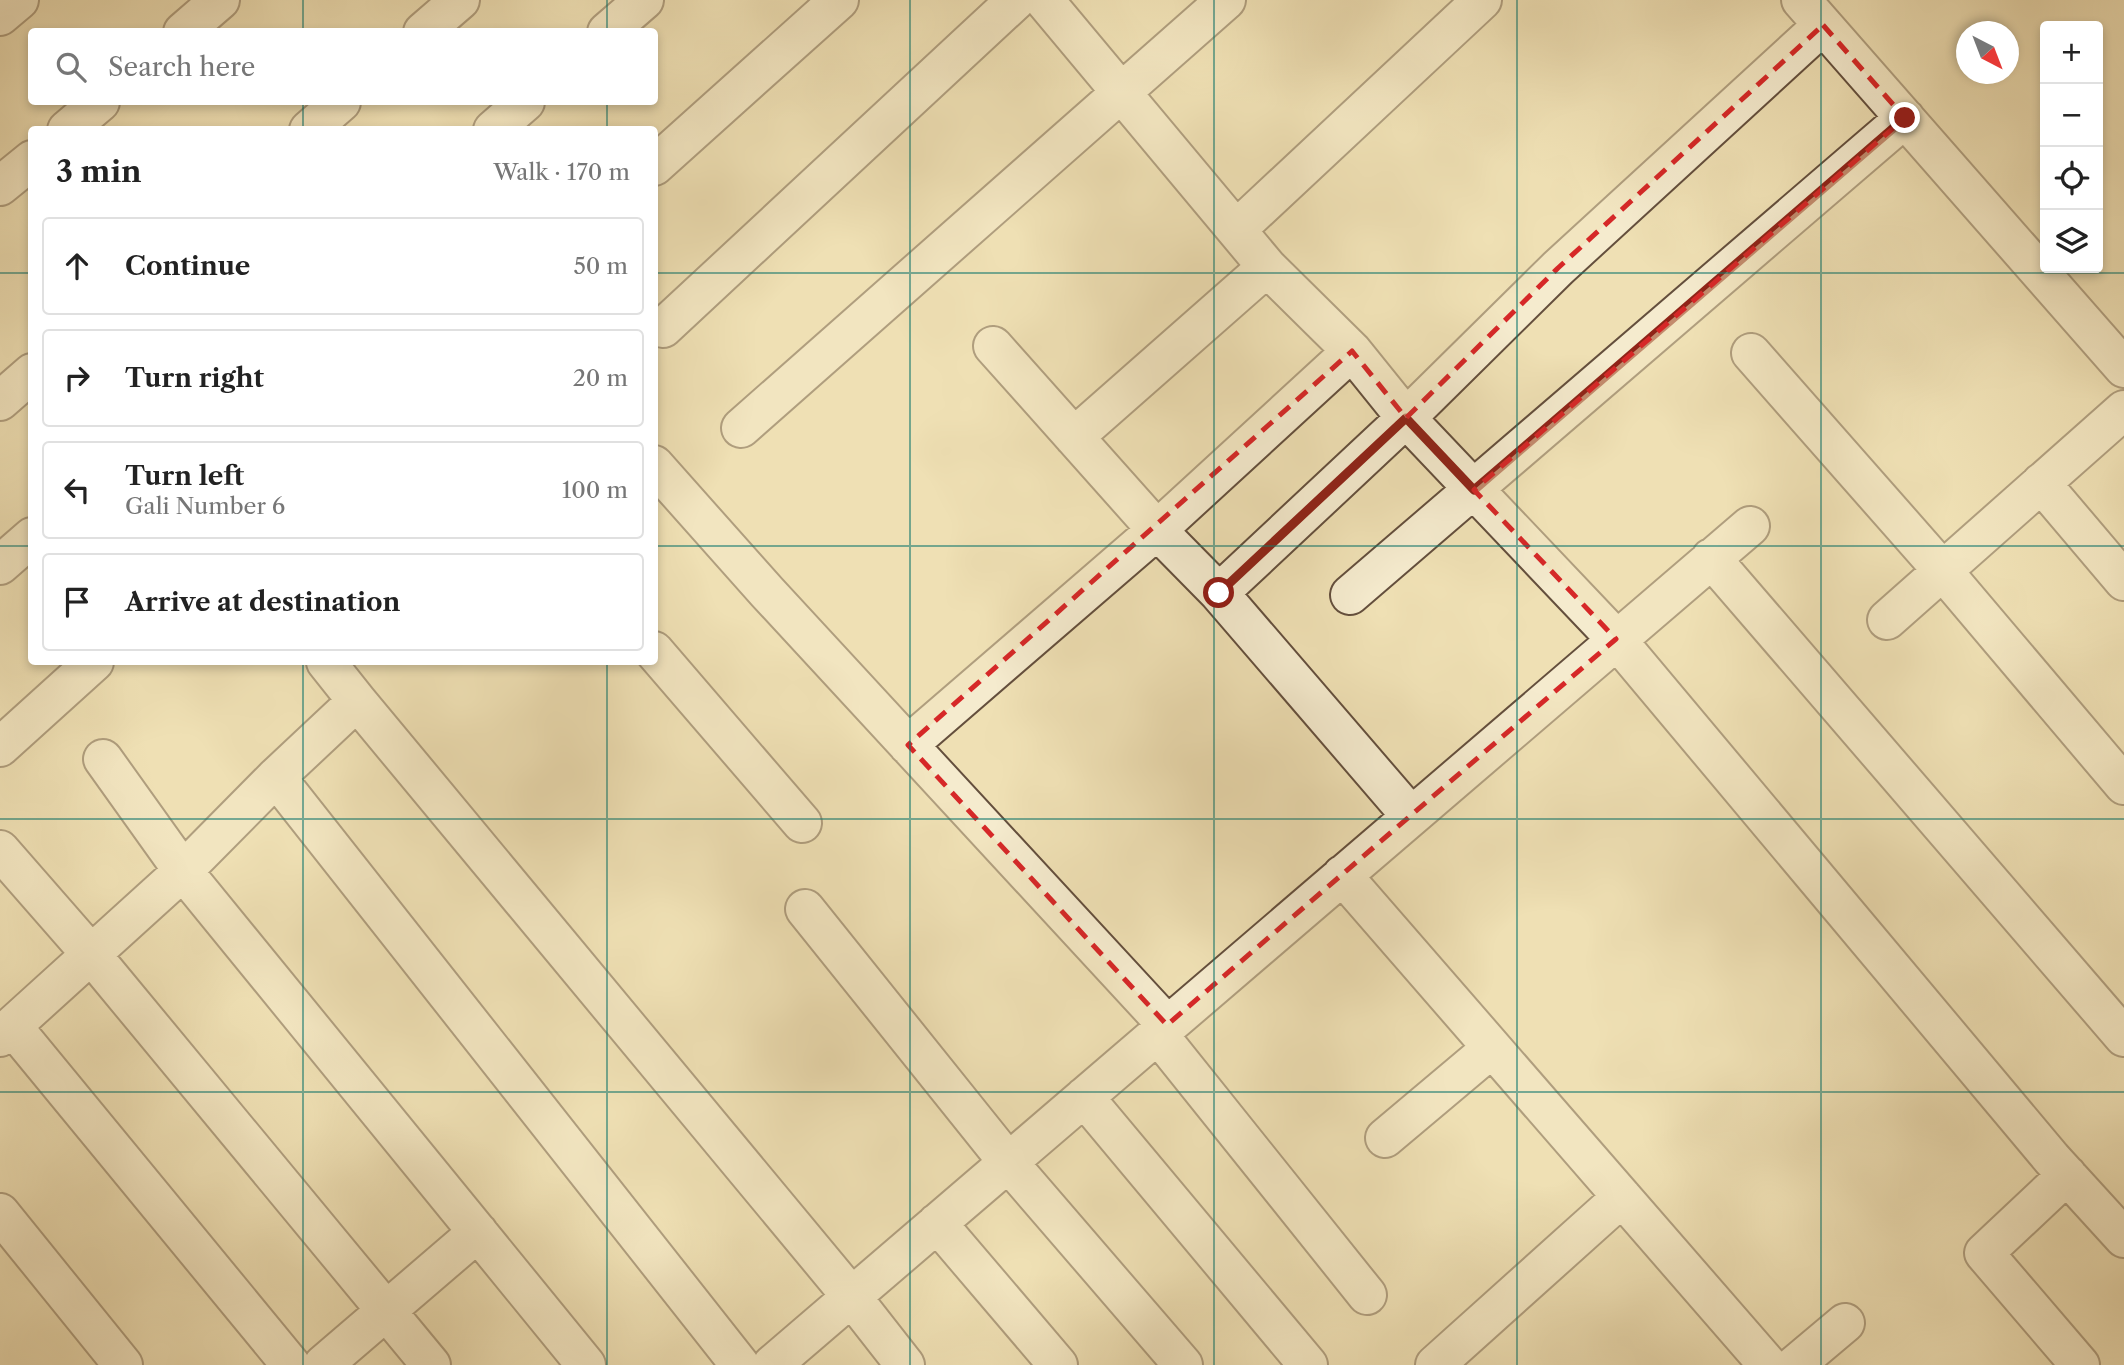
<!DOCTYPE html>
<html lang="en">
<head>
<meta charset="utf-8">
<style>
  :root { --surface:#fff; --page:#f6f6f6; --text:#222; --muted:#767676; --line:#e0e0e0 }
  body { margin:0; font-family:"Libre Caslon Text",serif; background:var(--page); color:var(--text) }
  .controls { position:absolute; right:21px; top:21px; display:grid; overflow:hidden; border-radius:7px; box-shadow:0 4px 10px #0003 }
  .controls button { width:63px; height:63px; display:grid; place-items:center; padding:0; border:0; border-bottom:2px solid var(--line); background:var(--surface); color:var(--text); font:35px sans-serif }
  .compass { position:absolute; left:1956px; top:21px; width:63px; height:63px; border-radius:50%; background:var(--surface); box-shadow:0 4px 10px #0003; rotate:138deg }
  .stop { position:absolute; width:21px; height:21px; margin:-16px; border:5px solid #8f2418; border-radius:50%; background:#fff }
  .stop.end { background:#8f2418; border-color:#fff; box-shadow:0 2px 7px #0008 }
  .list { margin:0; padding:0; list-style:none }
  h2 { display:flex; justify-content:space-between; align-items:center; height:91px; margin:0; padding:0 28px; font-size:30px }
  h2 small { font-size:23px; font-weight:400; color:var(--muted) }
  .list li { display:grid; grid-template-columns:46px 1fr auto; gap:21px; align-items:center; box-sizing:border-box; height:98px; margin:0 14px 14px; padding:0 14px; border:2px solid var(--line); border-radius:7px }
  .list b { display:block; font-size:26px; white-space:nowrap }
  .list p { margin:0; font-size:23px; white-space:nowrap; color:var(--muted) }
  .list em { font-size:23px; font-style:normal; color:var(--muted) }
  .icon { flex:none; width:38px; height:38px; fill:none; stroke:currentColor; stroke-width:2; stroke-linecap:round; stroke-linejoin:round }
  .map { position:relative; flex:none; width:2124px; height:1365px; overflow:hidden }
  .search { position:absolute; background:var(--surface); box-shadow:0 4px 10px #0003; left:28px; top:28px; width:630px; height:77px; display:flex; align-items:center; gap:18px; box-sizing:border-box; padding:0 24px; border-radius:7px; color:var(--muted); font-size:26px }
  .panel { position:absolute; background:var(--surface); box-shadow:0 4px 10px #0003; left:28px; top:126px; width:630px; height:539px; border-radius:7px }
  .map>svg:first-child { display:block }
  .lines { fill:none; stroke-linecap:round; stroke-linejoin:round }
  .minor-casing { stroke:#644f3d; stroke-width:42 }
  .minor { stroke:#f5ebce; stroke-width:38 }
  .route { stroke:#8f2418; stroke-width:9 }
  .marked { fill:none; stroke:#d62828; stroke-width:5; stroke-dasharray:14 9; stroke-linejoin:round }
  .grid { fill:none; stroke:#0f766e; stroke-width:2; stroke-opacity:0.55 }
</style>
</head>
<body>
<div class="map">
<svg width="2124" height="1365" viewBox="0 0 2124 1365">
  <rect width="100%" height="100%" fill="#efe0b4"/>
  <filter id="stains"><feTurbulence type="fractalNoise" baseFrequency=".00286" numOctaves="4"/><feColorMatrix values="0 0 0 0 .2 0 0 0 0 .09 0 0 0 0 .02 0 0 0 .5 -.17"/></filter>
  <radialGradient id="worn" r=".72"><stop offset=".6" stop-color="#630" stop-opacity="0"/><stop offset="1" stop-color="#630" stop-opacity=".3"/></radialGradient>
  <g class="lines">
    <defs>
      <path id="minor" d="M1044 0 1267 267 1352 351 1406 418 1616 639 2052 1159 2124 1238
        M1801 0 2124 368
        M0 16 19 0
        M183 32 220 0
        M423 32 460 0
        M607 32 644 0
        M67 130 100 102
        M309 130 341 102
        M493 130 525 102
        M654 166 839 0
        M0 186 32 160
        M1236 230 1482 0
        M663 328 1016 0
        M993 346 1157 530 1219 593 1411 816
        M1751 353 1942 570 2124 785
        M0 401 32 373
        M741 428 1226 0
        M1074 437 1267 267
        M654 465 767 592 1167 1025
        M2041 483 2124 581
        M1711 558 2124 1037
        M0 565 32 537
        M1219 593 1406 418 1558 268 1823 25
        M1350 595 1905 118
        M1887 620 2124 410
        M654 651 802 823
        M326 662 357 701 851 1296 905 1365
        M908 745 1157 530 1352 351
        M0 747 94 662
        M103 759 183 871 586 1365
        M276 777 740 1365
        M0 850 90 953 431 1365
        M1342 875 1768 1365
        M805 909 1008 1162 1183 1365
        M12 1026 291 1365
        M1157 1033 1367 1295
        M0 1037 183 871 276 777 357 701
        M1084 1097 1308 1365
        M1385 1138 1492 1048
        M2067 1175 1984 1253 2080 1365
        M0 1213 123 1365
        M937 1223 1058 1365
        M323 1365 478 1232
        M772 1365 1750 526
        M1435 1365 1622 1197
        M1795 1365 1845 1323"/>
    </defs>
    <!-- minor casing -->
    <use href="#minor" class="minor-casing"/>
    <!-- minor -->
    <use href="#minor" class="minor"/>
  </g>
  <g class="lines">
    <!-- route -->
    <path class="route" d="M1219 593 1406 418 1474 490 1905 118"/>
  </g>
  <!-- marked area -->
  <path d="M0 0H2124V1365H0ZM1823 25 1905 118 1474 490 1616 639 1167 1025 908 745 1352 351 1406 418 1558 268Z" fill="#efe0b4" fill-opacity=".55" fill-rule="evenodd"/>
  <path class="marked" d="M1823 25 1905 118 1474 490 1616 639 1167 1025 908 745 1352 351 1406 418 1558 268Z"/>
  <!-- grid -->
  <path class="grid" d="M303 0V32M607 0V32M910 0V1365M1214 0V1365M1517 0V1365M1821 0V1365M303 102V130M607 102V130M0 273H32M654 273H2124M0 546H32M654 546H2124M303 662V1365M607 662V1365M0 819H2124M0 1092H2124"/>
  <rect width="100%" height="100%" filter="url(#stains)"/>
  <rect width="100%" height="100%" fill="url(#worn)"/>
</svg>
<div class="controls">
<button>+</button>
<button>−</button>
<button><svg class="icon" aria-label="locate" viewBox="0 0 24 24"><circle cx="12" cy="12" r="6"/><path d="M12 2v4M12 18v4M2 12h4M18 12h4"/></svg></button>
<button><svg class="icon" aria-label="layers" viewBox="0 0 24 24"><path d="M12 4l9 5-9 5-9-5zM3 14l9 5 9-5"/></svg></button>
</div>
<svg class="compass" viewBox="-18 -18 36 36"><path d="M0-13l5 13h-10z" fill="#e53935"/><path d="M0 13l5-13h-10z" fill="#767676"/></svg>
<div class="stop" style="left:1219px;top:593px"></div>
<div class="stop end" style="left:1905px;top:118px"></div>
<div class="search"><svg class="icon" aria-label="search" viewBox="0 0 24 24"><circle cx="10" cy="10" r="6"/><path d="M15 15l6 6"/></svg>Search here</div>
<section class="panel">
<h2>3 min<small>Walk · 170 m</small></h2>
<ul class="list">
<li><svg class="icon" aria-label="ahead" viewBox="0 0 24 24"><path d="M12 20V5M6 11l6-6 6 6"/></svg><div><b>Continue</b></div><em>50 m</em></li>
<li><svg class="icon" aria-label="right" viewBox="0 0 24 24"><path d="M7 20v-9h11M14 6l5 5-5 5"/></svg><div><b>Turn right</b></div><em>20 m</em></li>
<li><svg class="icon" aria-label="left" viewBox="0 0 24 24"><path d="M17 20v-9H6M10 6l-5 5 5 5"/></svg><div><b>Turn left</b><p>Gali Number 6</p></div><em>100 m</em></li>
<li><svg class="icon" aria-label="arrive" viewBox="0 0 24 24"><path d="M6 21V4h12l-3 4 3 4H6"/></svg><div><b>Arrive at destination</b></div></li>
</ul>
</section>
</div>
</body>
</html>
